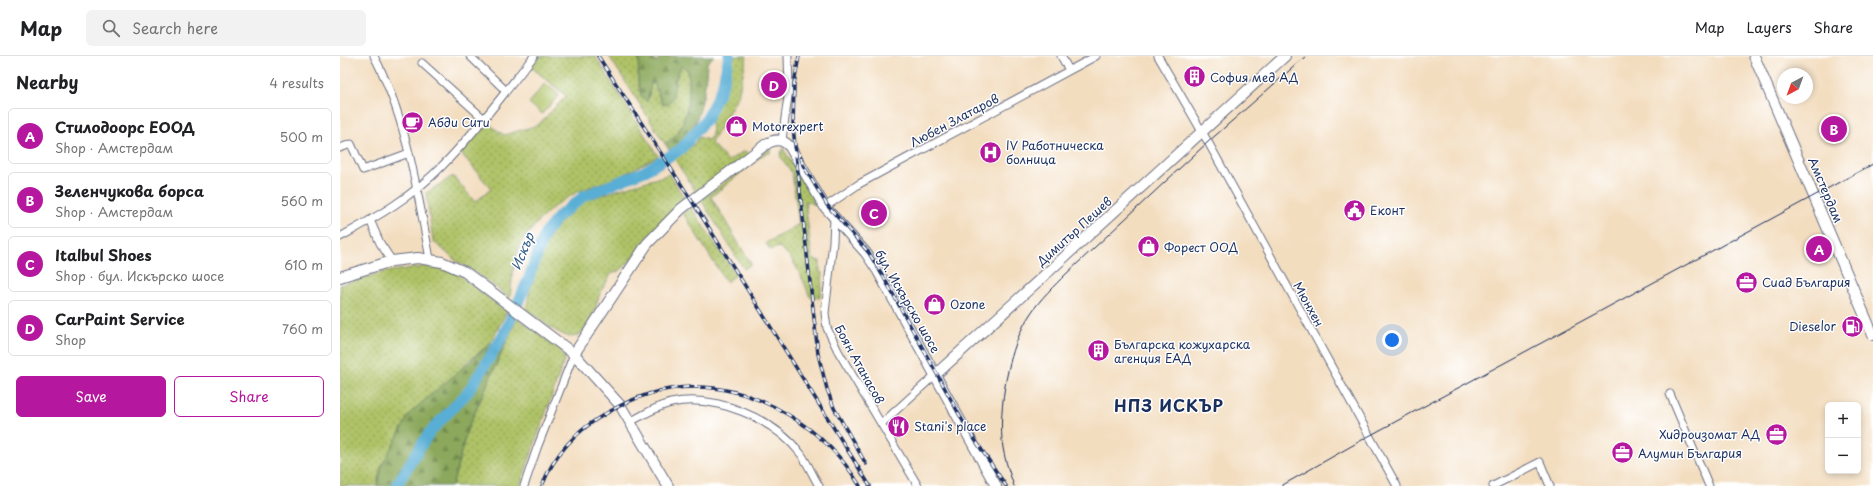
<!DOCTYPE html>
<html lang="en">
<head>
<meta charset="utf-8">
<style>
  :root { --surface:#fff; --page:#f2f2f2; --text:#202124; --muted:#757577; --line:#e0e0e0; --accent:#b5179e }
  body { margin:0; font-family:"Playpen Sans",sans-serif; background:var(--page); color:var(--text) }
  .controls { position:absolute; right:12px; bottom:12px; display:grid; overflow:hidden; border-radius:6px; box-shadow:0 2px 6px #0003 }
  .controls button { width:36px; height:36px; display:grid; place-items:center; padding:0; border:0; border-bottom:1px solid var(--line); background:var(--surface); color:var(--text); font:20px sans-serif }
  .compass { position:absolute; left:1437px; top:12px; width:36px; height:36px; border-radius:50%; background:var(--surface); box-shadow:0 2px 6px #0003; rotate:221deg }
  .you { position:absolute; left:1052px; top:284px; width:14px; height:14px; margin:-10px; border:3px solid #fff; border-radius:50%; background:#1a73e8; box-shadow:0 0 0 6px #1a73e833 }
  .badge { display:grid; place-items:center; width:26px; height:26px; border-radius:50%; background:var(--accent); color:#fff; font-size:13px; font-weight:700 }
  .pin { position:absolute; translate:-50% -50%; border:2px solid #fff; box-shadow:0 1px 4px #0006 }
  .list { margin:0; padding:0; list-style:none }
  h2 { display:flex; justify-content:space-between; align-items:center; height:52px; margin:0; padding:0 16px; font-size:17px }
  h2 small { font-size:13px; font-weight:400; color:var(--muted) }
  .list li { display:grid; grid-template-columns:26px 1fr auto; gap:12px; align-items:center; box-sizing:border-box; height:56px; margin:0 8px 8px; padding:0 8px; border:1px solid var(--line); border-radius:6px }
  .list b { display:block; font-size:15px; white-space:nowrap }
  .list p { margin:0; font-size:13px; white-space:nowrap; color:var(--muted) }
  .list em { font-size:13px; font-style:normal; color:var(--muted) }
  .actions { display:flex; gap:8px; padding:12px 16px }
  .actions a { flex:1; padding:9px 0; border:1px solid var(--accent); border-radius:6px; text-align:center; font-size:14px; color:var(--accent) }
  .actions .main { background:var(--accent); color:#fff }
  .icon { flex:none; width:22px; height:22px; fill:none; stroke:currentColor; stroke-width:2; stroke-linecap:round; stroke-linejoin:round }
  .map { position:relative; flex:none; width:1533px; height:430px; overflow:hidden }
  header { display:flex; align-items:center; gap:24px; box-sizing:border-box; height:56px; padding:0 20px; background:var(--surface); border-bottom:1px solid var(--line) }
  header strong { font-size:19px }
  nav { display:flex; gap:22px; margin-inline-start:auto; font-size:14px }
  .search { width:280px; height:36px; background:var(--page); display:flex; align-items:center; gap:10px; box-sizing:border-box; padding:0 14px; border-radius:6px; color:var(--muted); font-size:15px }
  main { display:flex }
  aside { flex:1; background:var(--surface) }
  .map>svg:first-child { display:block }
  .grass { fill:url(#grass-dots); stroke:#657862 }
  .forest { fill:url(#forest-firs); stroke:#536c5c }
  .pitch { fill:#afc266; stroke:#657862 }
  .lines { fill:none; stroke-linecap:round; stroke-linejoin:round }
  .river { stroke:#59aed5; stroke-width:11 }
  .street-casing { stroke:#676c80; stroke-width:9 }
  .secondary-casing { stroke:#676c80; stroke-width:12 }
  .street { stroke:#fff; stroke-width:7 }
  .secondary { stroke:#fff; stroke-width:10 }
  .tram { stroke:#1b2f5e; stroke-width:1 }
  .rail-casing { stroke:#1b2f5e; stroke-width:3.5 }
  .rail { stroke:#fff; stroke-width:2; stroke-dasharray:6; stroke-linecap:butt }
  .labels { text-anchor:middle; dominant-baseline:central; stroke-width:3; stroke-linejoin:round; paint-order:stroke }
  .poi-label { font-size:12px; fill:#1b2f5e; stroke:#fff; text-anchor:start }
  .street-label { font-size:12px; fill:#1b2f5e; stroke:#fff }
  .water-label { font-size:13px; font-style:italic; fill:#315b88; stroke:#fff }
  .district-label { font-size:16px; font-weight:bold; letter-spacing:1px; fill:#1b2f5e; stroke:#fff }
</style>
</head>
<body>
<header>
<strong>Map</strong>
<div class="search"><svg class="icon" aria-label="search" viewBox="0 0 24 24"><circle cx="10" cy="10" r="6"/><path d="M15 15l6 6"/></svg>Search here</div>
<nav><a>Map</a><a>Layers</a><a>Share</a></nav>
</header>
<main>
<aside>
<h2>Nearby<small>4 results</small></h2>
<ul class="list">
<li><span class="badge">A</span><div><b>Стилодоорс ЕООД</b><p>Shop · Амстердам</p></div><em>500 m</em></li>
<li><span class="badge">B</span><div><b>Зеленчукова борса</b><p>Shop · Амстердам</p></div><em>560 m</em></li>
<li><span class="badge">C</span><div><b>Italbul Shoes</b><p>Shop · бул. Искърско шосе</p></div><em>610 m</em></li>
<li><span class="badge">D</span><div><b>CarPaint Service</b><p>Shop</p></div><em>760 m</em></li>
</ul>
<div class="actions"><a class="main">Save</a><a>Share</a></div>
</aside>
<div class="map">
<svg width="1533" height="430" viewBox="0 0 1533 430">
  <defs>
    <pattern id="grass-dots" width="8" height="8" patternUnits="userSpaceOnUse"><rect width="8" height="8" fill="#afc266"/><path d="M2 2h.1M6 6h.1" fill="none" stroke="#8e9e57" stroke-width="1.8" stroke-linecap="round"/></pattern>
    <pattern id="forest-firs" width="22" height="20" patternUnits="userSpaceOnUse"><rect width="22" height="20" fill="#8ba85b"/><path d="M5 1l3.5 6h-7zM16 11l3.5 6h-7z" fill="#71894e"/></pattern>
  </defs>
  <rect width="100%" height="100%" fill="#fff"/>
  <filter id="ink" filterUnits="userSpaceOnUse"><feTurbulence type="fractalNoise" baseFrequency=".025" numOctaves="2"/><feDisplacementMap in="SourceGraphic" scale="8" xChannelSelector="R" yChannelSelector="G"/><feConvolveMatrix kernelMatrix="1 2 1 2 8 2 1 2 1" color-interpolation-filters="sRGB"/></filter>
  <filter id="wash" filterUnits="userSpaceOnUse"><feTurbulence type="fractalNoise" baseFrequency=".012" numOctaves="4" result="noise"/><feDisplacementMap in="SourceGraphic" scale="16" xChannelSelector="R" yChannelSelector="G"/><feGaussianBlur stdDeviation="0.9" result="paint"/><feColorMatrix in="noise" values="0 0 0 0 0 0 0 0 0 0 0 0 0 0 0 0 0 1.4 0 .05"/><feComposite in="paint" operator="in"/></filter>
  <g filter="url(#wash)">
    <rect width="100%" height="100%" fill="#f3ddbf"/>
    <!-- grass -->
    <path class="grass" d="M199 0H255L318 100 281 120 237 136 217 148 199 164 180 188 173 215 170 242 142 221 115 204 93 185 86 137 113 120 135 146 151 133 121 97 146 66 164 79 198 69 226 40 191 11Z
      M269 0H299L298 24 301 40 307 45 311 28 315 27 319 41 335 31V25L341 10 347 12C352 31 348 58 339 75 337 80 330 85 325 88Z
      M393 0H407L398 40 371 87 388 105 404 95 407 96V100L357 138 334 102 354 88 359 81 368 84 372 79 371 65 384 36Z
      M431 91 430 97 424 98 371 141 411 208 404 213 361 144Z
      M443 92 476 149 465 145 472 203 480 205V217H483L480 242 470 241C464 226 454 200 439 191L430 194 426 187 459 168 452 117 440 100Z
      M330 118 346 145C333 157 318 170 306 184 295 196 288 214 271 218 267 225 262 233 259 240 254 255 247 291 222 278 209 272 198 262 186 253L190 233 204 191 218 166 245 144Z
      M351 151 396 219 386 226 343 157Z
      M89 210 115 216 167 255 150 288 128 305 41 411 37 430H0V229L44 216Z
      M177 262 220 293 225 302 180 430H112L127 374Z"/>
    <!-- forest -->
    <path class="forest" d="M299 0H312L313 4 318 5 319 0H374L367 7C366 29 361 64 347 82 342 87 335 91 330 95L325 88C330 85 337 80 339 75 348 58 352 31 347 13L341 10 335 25 333 41 328 49 322 48 314 27 311 28 307 46 301 40 298 24Z
      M167 283 127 374 112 430H37L41 411 70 357 150 288Z"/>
    <!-- pitch -->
    <path class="pitch" d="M205 27 219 39 202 58 189 47Z"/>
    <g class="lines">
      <!-- river -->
      <path class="river" d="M56 430 89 377 128 336 163 280 188 224 205 177 220 159 244 140 305 115 341 93 367 62 382 31 389 0"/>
    </g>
  </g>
  <g filter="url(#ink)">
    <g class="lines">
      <defs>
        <path id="street" d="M34 0C67 63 77 134 90 203
          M130 0 166 35
          M721 0 729 14
          M818 0 868 86 1057 430
          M82 7 143 62
          M442 84 449 33 448 0
          M0 92 11 88 23 114 69 97
          M485 151 519 128 756 0
          M494 162 493 186 485 257 487 272 498 295 578 430
          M30 164 40 187 52 205
          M0 181C37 161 73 140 102 110 135 77 165 36 194 0
          M1330 338 1369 430
          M290 366C303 359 317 350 331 347 375 337 434 363 461 398 468 408 473 420 479 430
          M541 368 595 319
          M184 430 197 392 234 298
          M1153 430 1200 406 1210 430"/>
        <path id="secondary" d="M1414 0 1533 279
          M0 221 52 205 78 202 102 206 125 216 234 298 280 349 328 430
          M234 298 307 188 341 153 425 89C434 83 442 82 450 91L485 151 526 197 538 215 656 430
          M595 319 945 0"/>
      </defs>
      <!-- street casing -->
      <use href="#street" class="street-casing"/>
      <!-- secondary casing -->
      <use href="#secondary" class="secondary-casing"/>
      <!-- street -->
      <use href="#street" class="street"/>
      <!-- secondary -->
      <use href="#secondary" class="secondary"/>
      <!-- tram -->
      <path class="tram" d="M674 430C670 418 665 405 663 392 657 354 669 288 691 257 701 242 714 230 726 218L868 86 966 0
        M941 430 1029 380 1533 108"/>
      <defs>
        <path id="rail" d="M258 0 359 156 530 430
          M459 0 454 28 453 71 478 298 487 333 494 352 526 408
          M461 102 463 109 487 149 529 197 543 220 625 369 666 430
          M202 430C214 398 238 373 267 357 292 342 323 331 353 331 419 330 487 374 520 430"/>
      </defs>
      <!-- rail casing -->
      <use href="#rail" class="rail-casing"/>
      <!-- rail -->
      <use href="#rail" class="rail"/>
    </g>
  </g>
  <!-- icons -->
  <defs>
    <symbol id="building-disc" viewBox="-11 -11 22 22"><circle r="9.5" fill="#b5179e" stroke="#fff"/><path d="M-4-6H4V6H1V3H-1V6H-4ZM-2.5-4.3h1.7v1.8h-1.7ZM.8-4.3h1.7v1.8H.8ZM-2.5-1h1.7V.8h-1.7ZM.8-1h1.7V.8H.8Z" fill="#fff"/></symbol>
    <symbol id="cafe-disc" viewBox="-11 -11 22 22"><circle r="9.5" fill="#b5179e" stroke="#fff"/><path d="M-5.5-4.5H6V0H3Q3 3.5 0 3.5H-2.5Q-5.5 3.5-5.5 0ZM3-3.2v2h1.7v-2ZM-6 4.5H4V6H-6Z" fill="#fff"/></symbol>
    <symbol id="shop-disc" viewBox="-11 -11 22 22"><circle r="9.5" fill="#b5179e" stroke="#fff"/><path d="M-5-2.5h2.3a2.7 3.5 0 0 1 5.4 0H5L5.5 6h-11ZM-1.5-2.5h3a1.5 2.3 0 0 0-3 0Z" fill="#fff"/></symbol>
    <symbol id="hospital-disc" viewBox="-11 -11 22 22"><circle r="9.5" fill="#b5179e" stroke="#fff"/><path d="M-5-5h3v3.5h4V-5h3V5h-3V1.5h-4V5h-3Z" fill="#fff"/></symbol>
    <symbol id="civic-disc" viewBox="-11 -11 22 22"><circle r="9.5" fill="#b5179e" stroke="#fff"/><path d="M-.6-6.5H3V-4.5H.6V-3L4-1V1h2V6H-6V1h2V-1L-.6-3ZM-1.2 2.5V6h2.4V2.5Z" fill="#fff"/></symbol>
    <symbol id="office-disc" viewBox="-11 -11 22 22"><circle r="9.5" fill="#b5179e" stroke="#fff"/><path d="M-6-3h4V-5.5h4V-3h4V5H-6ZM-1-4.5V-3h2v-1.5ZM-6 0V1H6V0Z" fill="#fff"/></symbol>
    <symbol id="fuel-disc" viewBox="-11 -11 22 22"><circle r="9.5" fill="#b5179e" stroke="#fff"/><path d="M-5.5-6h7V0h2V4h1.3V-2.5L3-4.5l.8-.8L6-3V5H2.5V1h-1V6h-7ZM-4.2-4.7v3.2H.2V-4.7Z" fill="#fff"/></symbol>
    <symbol id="restaurant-disc" viewBox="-11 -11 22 22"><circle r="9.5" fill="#b5179e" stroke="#fff"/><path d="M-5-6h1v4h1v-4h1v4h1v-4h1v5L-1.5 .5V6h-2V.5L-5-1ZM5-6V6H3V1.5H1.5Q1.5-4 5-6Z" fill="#fff"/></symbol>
  </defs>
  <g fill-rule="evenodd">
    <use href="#building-disc" x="842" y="8" width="25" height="25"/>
    <use href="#cafe-disc" x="60" y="54" width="25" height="25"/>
    <use href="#shop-disc" x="384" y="58" width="25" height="25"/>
    <use href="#hospital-disc" x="638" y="84" width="25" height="25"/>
    <use href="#civic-disc" x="1002" y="142" width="25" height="25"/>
    <use href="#shop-disc" x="796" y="178" width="25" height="25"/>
    <use href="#office-disc" x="1394" y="214" width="25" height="25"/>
    <use href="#shop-disc" x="582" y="236" width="25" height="25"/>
    <use href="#fuel-disc" x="1500" y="258" width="25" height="25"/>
    <use href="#building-disc" x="746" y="282" width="25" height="25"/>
    <use href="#restaurant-disc" x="546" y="358" width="25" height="25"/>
    <use href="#office-disc" x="1424" y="366" width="25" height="25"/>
    <use href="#office-disc" x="1270" y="384" width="25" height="25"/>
  </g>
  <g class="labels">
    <!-- poi labels -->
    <g class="poi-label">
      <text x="870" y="21">София мед АД</text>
      <text x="88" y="66">Абди Сити</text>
      <text x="412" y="70">Motorexpert</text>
      <text x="666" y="89">IV Работническа<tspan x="666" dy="14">болница</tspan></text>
      <text x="1030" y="154">Еконт</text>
      <text x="824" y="191">Форест ООД</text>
      <text x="1422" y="226">Сиад България</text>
      <text x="610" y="248">Ozone</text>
      <text x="1496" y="270" text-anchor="end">Dieselor</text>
      <text x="774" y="288">Българска кожухарска<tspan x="774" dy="14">агенция ЕАД</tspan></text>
      <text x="574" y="370">Stani's place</text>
      <text x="1420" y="378" text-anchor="end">Хидроизомат АД</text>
      <text x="1298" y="397">Алумин България</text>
    </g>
    <!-- street labels -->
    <g class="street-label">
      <text transform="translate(614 64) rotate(-28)">Любен Златаров</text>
      <text transform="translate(1486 134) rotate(67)">Амстердам</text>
      <text transform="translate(734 175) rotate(-42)">Димитър Пешев</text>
      <text transform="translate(568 245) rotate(60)">бул. Искърско шосе</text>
      <text transform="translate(969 248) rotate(61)">Мюнхен</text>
      <text transform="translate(520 308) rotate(61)">Боян Атанасов</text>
    </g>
    <!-- water labels -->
    <g class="water-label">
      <text transform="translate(182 195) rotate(-68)">Искър</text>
    </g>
    <!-- district labels -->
    <g class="district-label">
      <text x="829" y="349">НПЗ ИСКЪР</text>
    </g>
  </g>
</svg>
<div class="controls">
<button>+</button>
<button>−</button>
</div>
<svg class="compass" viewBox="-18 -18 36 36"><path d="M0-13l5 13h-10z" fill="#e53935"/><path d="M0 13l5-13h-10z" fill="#757577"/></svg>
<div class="you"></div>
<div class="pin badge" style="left:1479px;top:193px">A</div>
<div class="pin badge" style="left:1494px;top:73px">B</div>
<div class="pin badge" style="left:534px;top:157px">C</div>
<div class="pin badge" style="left:434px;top:29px">D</div>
</div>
</main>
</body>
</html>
